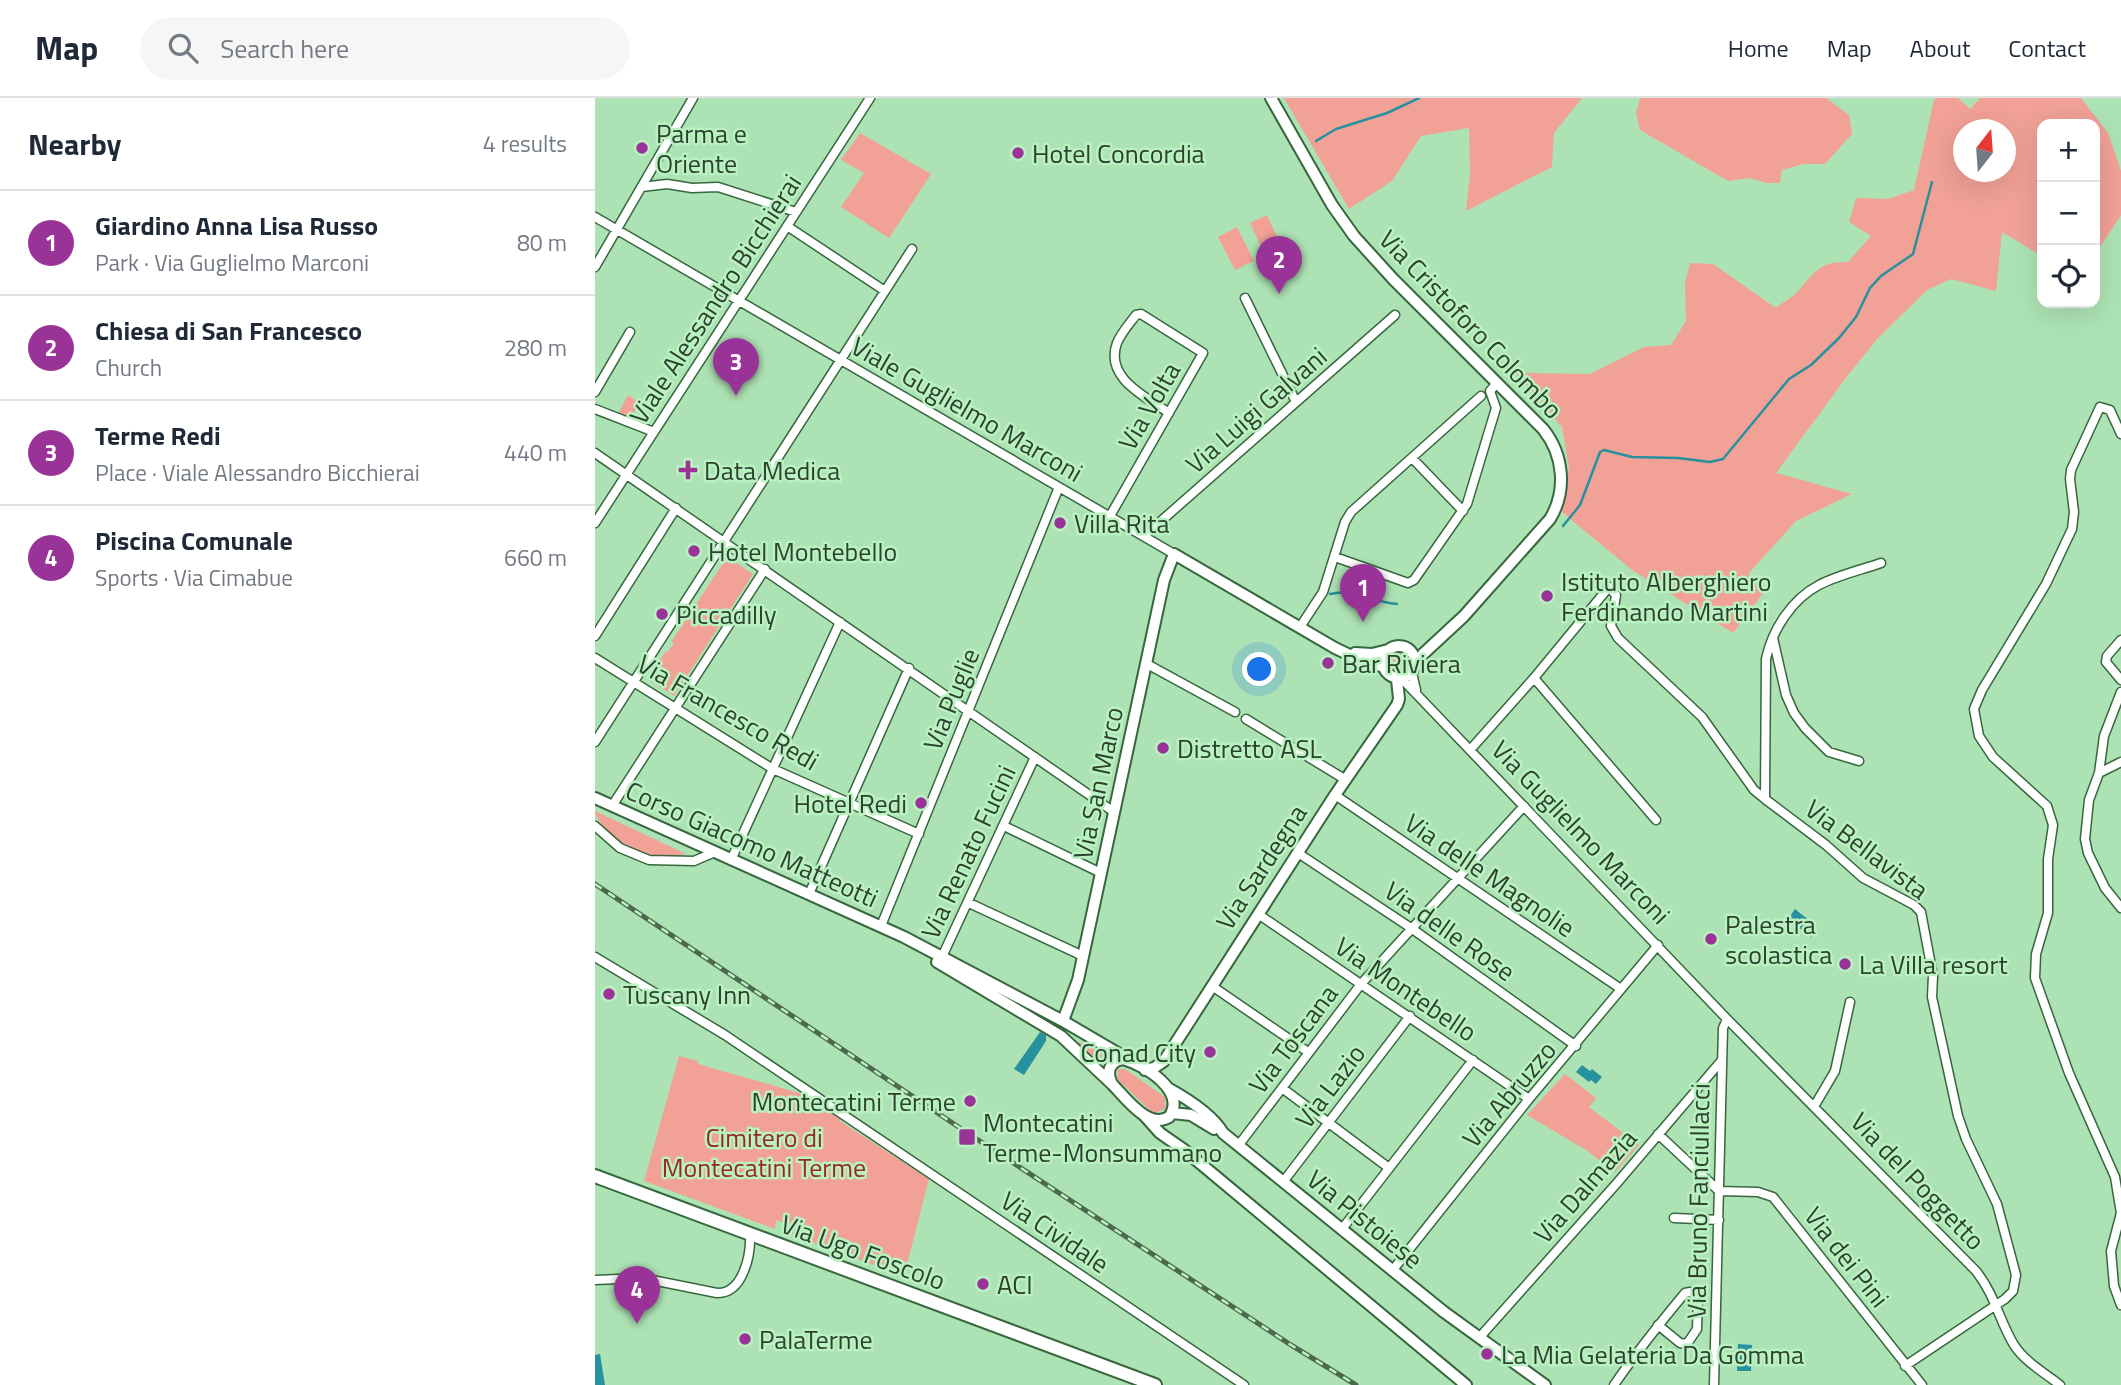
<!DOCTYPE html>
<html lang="en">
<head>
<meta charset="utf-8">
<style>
  :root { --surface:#fff; --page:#f6f6f7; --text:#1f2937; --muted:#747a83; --line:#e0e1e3; --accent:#993398 }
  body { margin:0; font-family:"Titillium Web",sans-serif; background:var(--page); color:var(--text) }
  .controls { position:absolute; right:21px; top:21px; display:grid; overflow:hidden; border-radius:14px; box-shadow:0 7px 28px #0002 }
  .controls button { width:63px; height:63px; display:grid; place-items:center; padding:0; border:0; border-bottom:2px solid var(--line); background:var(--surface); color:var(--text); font:35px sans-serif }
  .compass { position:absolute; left:1358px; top:21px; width:63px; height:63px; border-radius:50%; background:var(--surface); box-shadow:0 7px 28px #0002; rotate:17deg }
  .you { position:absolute; left:665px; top:572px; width:24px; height:24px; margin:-18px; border:5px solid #fff; border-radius:50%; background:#1a73e8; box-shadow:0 0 0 10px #1a73e833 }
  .badge { display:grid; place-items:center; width:46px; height:46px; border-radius:50%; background:var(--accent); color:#fff; font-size:23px; font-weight:700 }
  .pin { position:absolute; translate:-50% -58px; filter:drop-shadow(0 2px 4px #0008) }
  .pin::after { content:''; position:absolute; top:37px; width:24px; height:21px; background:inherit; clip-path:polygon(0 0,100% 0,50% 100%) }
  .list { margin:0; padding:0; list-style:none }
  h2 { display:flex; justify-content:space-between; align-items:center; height:91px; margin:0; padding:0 28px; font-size:30px }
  h2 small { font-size:23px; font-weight:400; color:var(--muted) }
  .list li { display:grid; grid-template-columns:46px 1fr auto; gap:21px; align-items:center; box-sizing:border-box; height:105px; padding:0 28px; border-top:2px solid var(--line) }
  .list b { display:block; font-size:26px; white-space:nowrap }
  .list p { margin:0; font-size:23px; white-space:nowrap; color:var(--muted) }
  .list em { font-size:23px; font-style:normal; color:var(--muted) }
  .icon { flex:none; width:38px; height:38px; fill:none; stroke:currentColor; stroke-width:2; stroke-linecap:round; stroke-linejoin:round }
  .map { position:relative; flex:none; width:1526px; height:1287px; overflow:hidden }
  header { display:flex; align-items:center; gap:42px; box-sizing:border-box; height:98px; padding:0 35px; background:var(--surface); border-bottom:2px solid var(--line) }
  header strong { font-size:33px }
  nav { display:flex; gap:38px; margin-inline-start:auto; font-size:24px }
  .search { width:490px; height:63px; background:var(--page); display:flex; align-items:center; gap:18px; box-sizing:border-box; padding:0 24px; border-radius:38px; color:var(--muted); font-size:26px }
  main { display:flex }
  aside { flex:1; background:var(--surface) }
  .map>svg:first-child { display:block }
  .green { fill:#f1a196; fill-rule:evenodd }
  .water { fill:#27919f }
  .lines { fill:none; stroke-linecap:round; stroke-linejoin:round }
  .stream { stroke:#27919f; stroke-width:2.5 }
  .street-casing { stroke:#36673e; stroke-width:11 }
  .secondary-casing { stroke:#36673e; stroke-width:14 }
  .primary-casing { stroke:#36673e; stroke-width:16 }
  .street { stroke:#fff; stroke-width:8 }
  .secondary { stroke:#fff; stroke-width:10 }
  .primary { stroke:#fff; stroke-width:12 }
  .rail-casing { stroke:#4b694f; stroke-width:5 }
  .rail { stroke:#baf1c1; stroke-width:2.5; stroke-dasharray:8; stroke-linecap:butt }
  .poi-dot { fill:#993398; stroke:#baf1c1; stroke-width:2.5 }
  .labels { text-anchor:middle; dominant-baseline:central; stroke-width:5; stroke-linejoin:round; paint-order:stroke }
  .poi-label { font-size:26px; fill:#2c422f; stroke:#baf1c1; text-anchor:start }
  .street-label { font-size:26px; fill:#2c422f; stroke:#baf1c1 }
  .park-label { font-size:26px; fill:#972922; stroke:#baf1c1 }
</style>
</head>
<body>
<header>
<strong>Map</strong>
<div class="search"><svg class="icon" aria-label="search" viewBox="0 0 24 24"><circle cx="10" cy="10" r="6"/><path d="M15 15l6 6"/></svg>Search here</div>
<nav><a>Home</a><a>Map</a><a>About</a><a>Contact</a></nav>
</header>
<main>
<aside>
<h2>Nearby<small>4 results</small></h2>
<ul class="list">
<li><span class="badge">1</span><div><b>Giardino Anna Lisa Russo</b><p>Park · Via Guglielmo Marconi</p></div><em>80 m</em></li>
<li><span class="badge">2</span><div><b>Chiesa di San Francesco</b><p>Church</p></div><em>280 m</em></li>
<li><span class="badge">3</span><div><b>Terme Redi</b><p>Place · Viale Alessandro Bicchierai</p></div><em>440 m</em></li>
<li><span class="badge">4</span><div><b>Piscina Comunale</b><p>Sports · Via Cimabue</p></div><em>660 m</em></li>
</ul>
</aside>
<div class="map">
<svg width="1526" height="1287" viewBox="0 0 1526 1287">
  <rect width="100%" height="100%" fill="#ade3b4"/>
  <!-- green -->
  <path class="green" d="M689 0H987L959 35 957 69 871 113 875 76 874 30 826 38 797 83 754 111Z
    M1045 0H1231L1254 17 1257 36 1230 66H1208L1187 72 1185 85H1171L1156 80 1133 83 1045 32 1041 15Z
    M1342 0H1363L1375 11 1385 0H1486L1513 35 1526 73V117L1500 157V26H1447V158L1407 134 1401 193 1356 181 1332 192 1282 241 1250 281 1181 375 1257 396 1201 423 1153 476 1169 494 1138 535 1037 472 967 414 974 370 967 329 920 275 995 276 1049 249 1076 247 1091 223 1090 185 1095 165 1118 166 1181 210C1188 204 1197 200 1203 193 1220 174 1225 163 1253 164L1276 138 1254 124 1261 100 1293 101 1319 92 1339 2ZM1368 32H1410V74H1368Z
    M265 35 336 76 294 140 246 109 269 75 246 62Z
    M672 117 687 149 670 157 655 125Z
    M642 129 659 163 640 172 623 139Z
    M33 297 45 305 36 319 50 329 22 318Z
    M135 461 158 476 79 598 53 581 71 553 73 554 79 545 77 543 130 462 133 464Z
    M794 564a10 10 0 1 1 20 0a10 10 0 1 1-20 0Z
    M0 713 91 756C60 761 32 757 11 731 6 725 1 721 0 713Z
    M478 942 511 955 512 958 505 969Z
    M84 958 103 963V966L211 997 245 1018V1023L334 1081 309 1178 197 1137 195 1127 181 1122 180 1131 49 1083Z
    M523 971H530L570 999V1011L560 1015 556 1013 522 981Z
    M970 976 1001 1000 994 1009 1044 1047 1020 1074 991 1052 932 1017Z"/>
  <!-- water -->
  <path class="water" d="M1200 811 1221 828 1216 839 1193 821Z
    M445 934 451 937V943L429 977 419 971Z
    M987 967 995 973 997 971 1007 979 1001 986 996 982 994 984 981 974Z
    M1143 1246 1157 1247 1156 1273H1142Z
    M5 1256 10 1287H0V1257Z"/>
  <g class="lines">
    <!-- stream -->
    <path class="stream" d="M721 43 741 31 792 15 824 0
      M968 428 985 407 1005 354 1009 352 1037 359 1083 360 1115 364 1128 361 1194 281 1216 267 1244 240 1261 219 1275 190 1286 178 1318 156 1337 84
      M735 496C768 489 772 504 802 506"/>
    <defs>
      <path id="street" d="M47 89 72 86 97 90 123 89 201 114
        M0 119 579 456
        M192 128 290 193
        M0 169 98 0
        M650 200 701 304
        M0 294 35 234
        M0 311 59 334
        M1526 336 1515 312 1505 309 1476 372 1475 381 1479 414 1477 431 1451 486 1387 592 1379 611 1384 638 1398 659 1452 708 1458 727 1453 761V815L1441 856 1440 880 1474 975 1520 1079 1526 1115 1516 1153 1519 1188 1526 1207
        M0 355 519 714
        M817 360 868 413
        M515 418 608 255 546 216 541 217C535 225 526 235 522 245 509 280 551 299 574 315
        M0 425 275 0
        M549 438 800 217
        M740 459 813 485 819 482 872 406 901 310 895 293 902 285
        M1286 465C1266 472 1243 477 1224 487 1197 501 1177 532 1171 561L1170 701 1231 747 1268 780 1319 807 1326 814 1338 878 1337 899 1363 1018 1371 1041 1402 1106 1421 1177 1418 1193 1410 1201 1310 1268
        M705 529 728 494 750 424 756 414 886 298
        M0 538 81 410
        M1178 540 1191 597 1199 615 1210 630 1234 654 1264 663
        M1526 542 1512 558 1511 564 1526 582
        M0 560 178 671 324 736
        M552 566 640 614
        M817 575 821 592
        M939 580 1061 722
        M807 581 1132 921 1381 1173C1400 1197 1404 1222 1419 1247 1430 1264 1450 1275 1465 1287
        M1526 594 1509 638 1504 675 1494 702 1490 741 1493 755 1510 790 1526 810
        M651 621 751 682
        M0 644 317 151
        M875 652 939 580 1014 489 1021 497 1016 528 1023 540 1107 619 1159 692 1170 701
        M1504 675 1526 664
        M740 697 1026 891
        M17 708 170 471
        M0 728 25 750 54 762 99 763 120 754
        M409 728 506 775
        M703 755 816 830 981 948
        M136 762 245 524
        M214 796 314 570
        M374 805 488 858
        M663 816 934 1001
        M286 828 464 389
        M0 859 130 937 649 1287
        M346 861 440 659
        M617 888 713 954
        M687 990 794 1070
        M1220 1007 1240 973 1255 904
        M1063 1036 1124 1093 1163 1094 1178 1099 1327 1287
        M643 1048 766 886 929 708
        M688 1084 815 918
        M1079 1120 1124 1122
        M747 1131 878 962
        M797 1173 934 1001 1063 847
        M0 1182 47 1180 122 1195C148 1196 156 1157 155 1136
        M884 1240 1022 1085 1127 962
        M1019 1287C1041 1255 1065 1225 1090 1195L1095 1194 1103 1198 1102 1231 1092 1246 1085 1245 1063 1227
        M1119 1287 1128 930 1132 921"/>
      <path id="secondary" d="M676 0 737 107 759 138 798 181 948 331C969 357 972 393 955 421L869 518 828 556 821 567
        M788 564a16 16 0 1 1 32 0a16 16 0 1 1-32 0Z
        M760 555 777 556 793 552
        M0 700 309 839 468 923 538 964
        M342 864 466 938 517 986
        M468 923 483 882 569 482 579 456 740 550 765 562 789 569
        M528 961C549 967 593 993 574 1019 553 1032 530 999 517 986 511 975 514 963 528 961Z
        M550 972 559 970 569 963 740 697 802 607 804 601 802 581
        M573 990C591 1000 618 1017 628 1035L849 1214 950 1287
        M577 1015 596 1017 619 1031
        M548 1016 565 1035 588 1051 871 1287"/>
      <path id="primary" d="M0 1078 560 1287"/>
    </defs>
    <!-- street casing -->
    <use href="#street" class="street-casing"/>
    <!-- secondary casing -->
    <use href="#secondary" class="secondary-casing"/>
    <!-- primary casing -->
    <use href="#primary" class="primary-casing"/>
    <!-- street -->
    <use href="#street" class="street"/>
    <!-- secondary -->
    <use href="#secondary" class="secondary"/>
    <!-- primary -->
    <use href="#primary" class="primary"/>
    <defs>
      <path id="rail" d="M0 786 371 1034 696 1247 761 1287"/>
    </defs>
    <!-- rail casing -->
    <use href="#rail" class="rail-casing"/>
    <!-- rail -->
    <use href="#rail" class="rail"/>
  </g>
  <!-- markers -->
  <g class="poi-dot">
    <circle cx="47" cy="50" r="7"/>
    <circle cx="423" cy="55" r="7"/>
    <path d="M89.5 361.5h7v7h7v7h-7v7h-7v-7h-7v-7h7z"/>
    <circle cx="465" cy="425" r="7"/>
    <circle cx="99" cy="453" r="7"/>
    <circle cx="952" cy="498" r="7"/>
    <circle cx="67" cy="516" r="7"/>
    <circle cx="733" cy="565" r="7"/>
    <circle cx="568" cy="650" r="7"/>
    <circle cx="326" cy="705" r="7"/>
    <circle cx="1116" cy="841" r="7"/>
    <circle cx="1250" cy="866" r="7"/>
    <circle cx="14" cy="896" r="7"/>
    <circle cx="615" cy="954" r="7"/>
    <circle cx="375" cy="1003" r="7"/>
    <rect x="363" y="1030" width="18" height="18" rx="3.5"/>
    <circle cx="388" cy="1186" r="7"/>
    <circle cx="150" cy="1241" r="7"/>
    <circle cx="892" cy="1256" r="7"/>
  </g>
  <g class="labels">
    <!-- poi labels -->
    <g class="poi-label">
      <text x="61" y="35">Parma e<tspan x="61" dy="30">Oriente</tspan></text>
      <text x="437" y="55">Hotel Concordia</text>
      <text x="109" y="372">Data Medica</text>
      <text x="479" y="425">Villa Rita</text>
      <text x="113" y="453">Hotel Montebello</text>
      <text x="966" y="483">Istituto Alberghiero<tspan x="966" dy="30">Ferdinando Martini</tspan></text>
      <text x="81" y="516">Piccadilly</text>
      <text x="747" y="565">Bar Riviera</text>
      <text x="582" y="650">Distretto ASL</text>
      <text x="312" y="705" text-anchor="end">Hotel Redi</text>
      <text x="1130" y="826">Palestra<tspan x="1130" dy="30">scolastica</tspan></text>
      <text x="1264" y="866">La Villa resort</text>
      <text x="28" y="896">Tuscany Inn</text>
      <text x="601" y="954" text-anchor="end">Conad City</text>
      <text x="361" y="1003" text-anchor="end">Montecatini Terme</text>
      <text x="388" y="1024">Montecatini<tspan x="388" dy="30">Terme-Monsummano</tspan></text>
      <text x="402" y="1186">ACI</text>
      <text x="164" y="1241">PalaTerme</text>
      <text x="906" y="1256">La Mia Gelateria Da Gomma</text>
    </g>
    <!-- street labels -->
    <g class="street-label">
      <text transform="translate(120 201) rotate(-57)">Viale Alessandro Bicchierai</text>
      <text transform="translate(876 226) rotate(46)">Via Cristoforo Colombo</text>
      <text transform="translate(554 308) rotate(-60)">Via Volta</text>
      <text transform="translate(372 311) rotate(30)">Viale Guglielmo Marconi</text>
      <text transform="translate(661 312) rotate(-41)">Via Luigi Galvani</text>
      <text transform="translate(356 601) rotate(-68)">Via Puglie</text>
      <text transform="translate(133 614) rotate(30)">Via Francesco Redi</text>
      <text transform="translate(503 685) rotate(-78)">Via San Marco</text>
      <text transform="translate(986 734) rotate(46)">Via Guglielmo Marconi</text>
      <text transform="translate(157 746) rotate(24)">Corso Giacomo Matteotti</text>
      <text transform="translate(1272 751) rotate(37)">Via Bellavista</text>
      <text transform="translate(373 754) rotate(-65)">Via Renato Fucini</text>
      <text transform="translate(666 769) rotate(-57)">Via Sardegna</text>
      <text transform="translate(895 777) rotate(34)">Via delle Magnolie</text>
      <text transform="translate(855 833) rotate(35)">Via delle Rose</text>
      <text transform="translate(811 891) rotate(34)">Via Montebello</text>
      <text transform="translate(698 941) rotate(-53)">Via Toscana</text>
      <text transform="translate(735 988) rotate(-53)">Via Lazio</text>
      <text transform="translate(914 996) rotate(-50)">Via Abruzzo</text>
      <text transform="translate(1323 1083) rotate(46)">Via del Poggetto</text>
      <text transform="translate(990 1088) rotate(-49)">Via Dalmazia</text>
      <text transform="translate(1103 1103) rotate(-89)">Via Bruno Fanciullacci</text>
      <text transform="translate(770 1121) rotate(39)">Via Pistoiese</text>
      <text transform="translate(460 1134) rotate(34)">Via Cividale</text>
      <text transform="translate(268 1154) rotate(20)">Via Ugo Foscolo</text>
      <text transform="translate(1252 1159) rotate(52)">Via dei Pini</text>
    </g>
    <!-- park labels -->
    <g class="park-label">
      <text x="169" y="1039">Cimitero di<tspan x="169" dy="30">Montecatini Terme</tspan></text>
    </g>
  </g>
</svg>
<div class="controls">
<button>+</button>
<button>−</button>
<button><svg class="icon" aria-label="locate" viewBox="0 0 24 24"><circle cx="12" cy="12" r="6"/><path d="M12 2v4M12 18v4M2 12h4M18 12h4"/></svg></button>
</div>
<svg class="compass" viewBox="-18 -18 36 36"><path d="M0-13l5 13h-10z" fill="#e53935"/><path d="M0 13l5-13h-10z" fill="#747a83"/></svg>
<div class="you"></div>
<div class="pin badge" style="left:768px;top:524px">1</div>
<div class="pin badge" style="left:684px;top:196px">2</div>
<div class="pin badge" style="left:141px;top:298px">3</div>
<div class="pin badge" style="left:42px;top:1226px">4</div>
</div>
</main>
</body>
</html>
